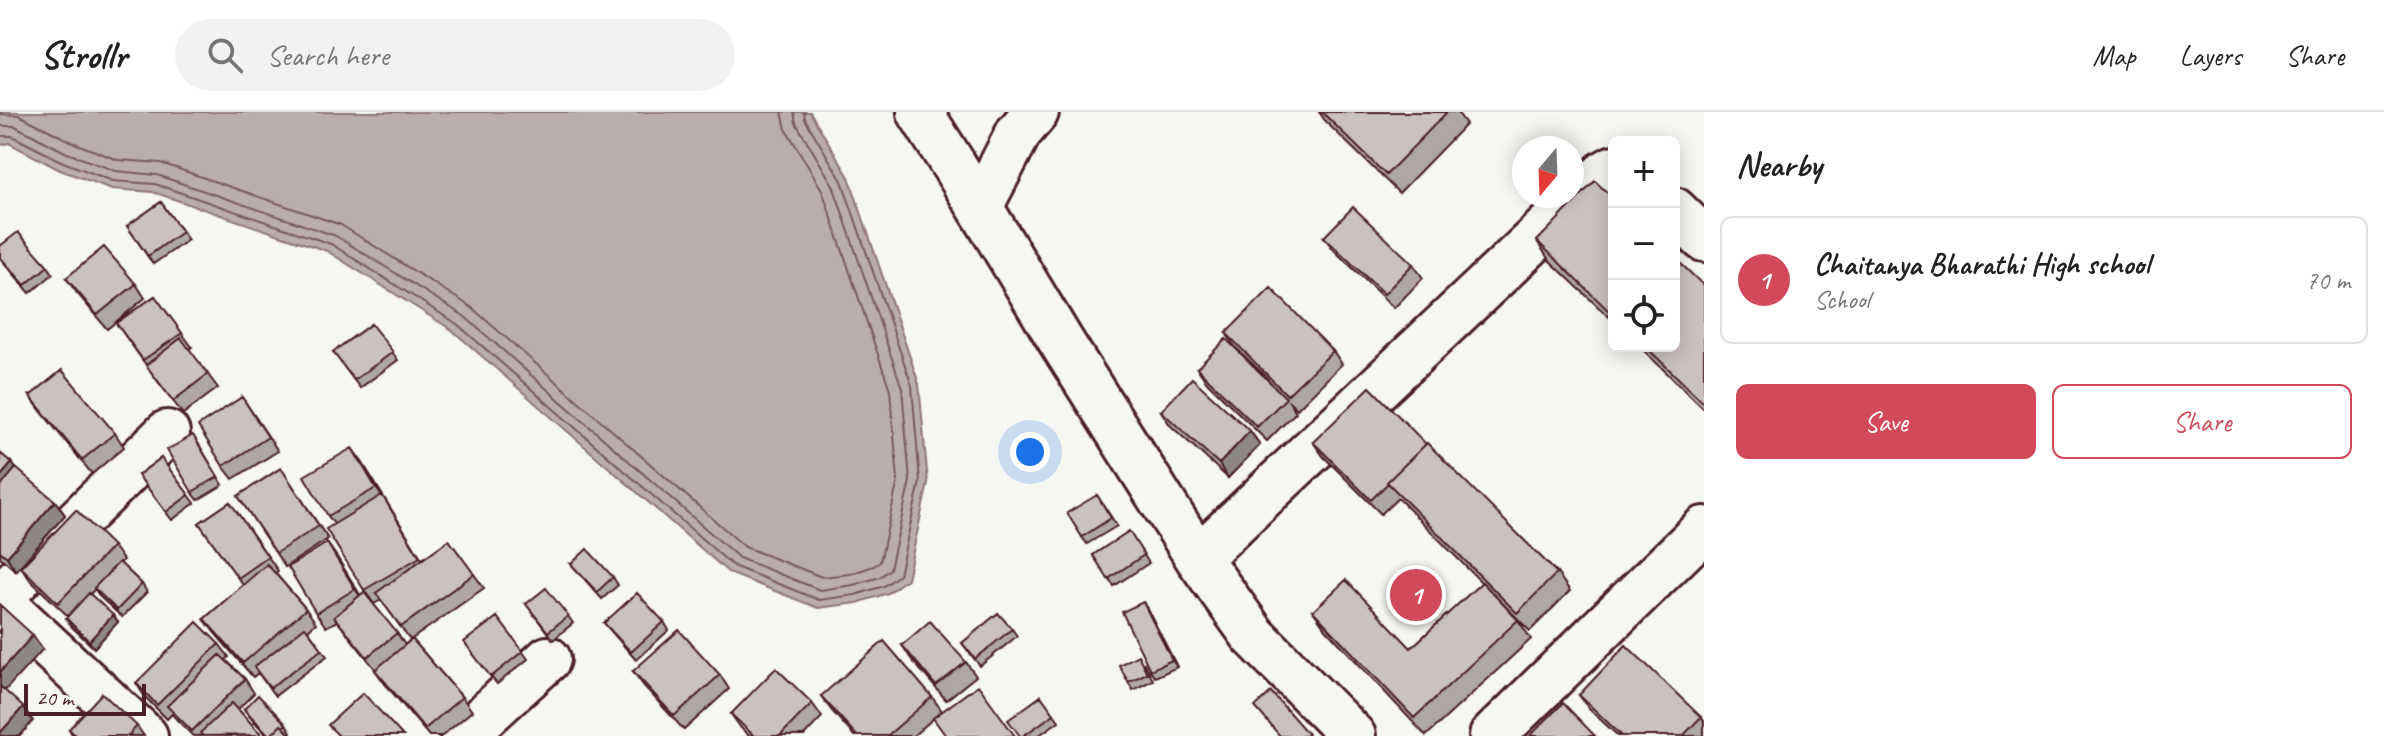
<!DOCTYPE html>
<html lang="en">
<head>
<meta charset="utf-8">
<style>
  :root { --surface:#fff; --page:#f2f2f2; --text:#222; --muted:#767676; --line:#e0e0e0; --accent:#d1495b }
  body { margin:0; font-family:Caveat,sans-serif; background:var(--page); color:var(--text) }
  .controls { position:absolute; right:24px; top:24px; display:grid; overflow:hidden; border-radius:12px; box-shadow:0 4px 20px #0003 }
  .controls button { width:72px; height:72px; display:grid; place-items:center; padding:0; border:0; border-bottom:2px solid var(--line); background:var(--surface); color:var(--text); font:40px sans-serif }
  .compass { position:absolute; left:1512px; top:24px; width:72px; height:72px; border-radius:50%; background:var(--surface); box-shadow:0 4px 20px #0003; rotate:199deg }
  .scale { position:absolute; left:24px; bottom:20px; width:122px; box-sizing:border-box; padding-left:8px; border:4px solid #4a1f2b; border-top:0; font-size:22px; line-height:28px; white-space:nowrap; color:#4a1f2b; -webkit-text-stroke:6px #f6f6f2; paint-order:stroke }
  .you { position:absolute; left:1030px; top:340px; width:28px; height:28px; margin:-20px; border:6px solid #fff; border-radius:50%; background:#1a73e8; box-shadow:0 0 0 12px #1a73e833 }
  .badge { display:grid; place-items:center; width:52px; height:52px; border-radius:50%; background:var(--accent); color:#fff; font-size:26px; font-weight:700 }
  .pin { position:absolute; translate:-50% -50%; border:4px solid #fff; box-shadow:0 2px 8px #0006 }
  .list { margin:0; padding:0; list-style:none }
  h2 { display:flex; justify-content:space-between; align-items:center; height:104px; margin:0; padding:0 32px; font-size:34px }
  h2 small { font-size:26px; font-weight:400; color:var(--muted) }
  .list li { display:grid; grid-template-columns:52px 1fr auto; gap:24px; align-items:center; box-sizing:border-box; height:128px; margin:0 16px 16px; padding:0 16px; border:2px solid var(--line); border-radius:12px }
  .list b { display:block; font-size:30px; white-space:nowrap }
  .list p { margin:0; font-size:26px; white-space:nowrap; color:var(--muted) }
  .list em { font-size:26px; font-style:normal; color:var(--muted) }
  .actions { display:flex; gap:16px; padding:24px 32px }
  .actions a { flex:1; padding:18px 0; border:2px solid var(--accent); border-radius:12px; text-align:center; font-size:28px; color:var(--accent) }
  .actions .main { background:var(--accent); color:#fff }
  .icon { flex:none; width:44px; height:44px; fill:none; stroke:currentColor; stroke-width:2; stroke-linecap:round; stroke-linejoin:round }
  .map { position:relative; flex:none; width:1704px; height:624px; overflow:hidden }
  header { display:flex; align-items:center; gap:48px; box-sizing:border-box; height:112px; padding:0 40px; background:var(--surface); border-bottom:2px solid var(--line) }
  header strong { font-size:38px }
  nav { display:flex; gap:44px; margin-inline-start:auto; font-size:28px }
  .search { width:560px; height:72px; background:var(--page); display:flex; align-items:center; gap:20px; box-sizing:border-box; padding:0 28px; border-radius:44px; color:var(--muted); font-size:30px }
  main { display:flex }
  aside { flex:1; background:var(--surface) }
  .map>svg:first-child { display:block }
  .water { fill:#bbadae; stroke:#8e747a; stroke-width:2 }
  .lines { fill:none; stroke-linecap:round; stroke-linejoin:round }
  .shore { stroke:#77585f; stroke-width:2 }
  .minor-casing { stroke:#4a1f2b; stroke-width:50 }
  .minor { stroke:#f6f6f2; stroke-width:44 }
  .wall { fill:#afa6a5; stroke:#4a1f2b; stroke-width:2 }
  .shaded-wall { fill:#8f8786; stroke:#4a1f2b; stroke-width:2 }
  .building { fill:#ccc1c0; stroke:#4a1f2b; stroke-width:2 }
</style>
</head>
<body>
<header>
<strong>Strollr</strong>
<div class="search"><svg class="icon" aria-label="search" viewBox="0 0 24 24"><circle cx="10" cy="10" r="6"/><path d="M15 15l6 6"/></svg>Search here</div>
<nav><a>Map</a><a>Layers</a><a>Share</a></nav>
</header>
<main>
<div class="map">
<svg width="1704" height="624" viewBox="0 0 1704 624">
  <rect width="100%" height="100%" fill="#f6f6f2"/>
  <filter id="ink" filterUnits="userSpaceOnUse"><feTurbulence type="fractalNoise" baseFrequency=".0125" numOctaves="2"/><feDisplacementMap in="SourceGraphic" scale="16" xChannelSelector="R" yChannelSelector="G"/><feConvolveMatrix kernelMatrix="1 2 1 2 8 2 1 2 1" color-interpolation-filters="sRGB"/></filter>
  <g filter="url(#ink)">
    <!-- water -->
    <path class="water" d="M0 0H810L849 65 919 272 928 371 907 467 888 481 857 491 818 496 729 461 452 218 327 139 153 80 112 77 60 58 9 31 0 33Z"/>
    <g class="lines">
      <!-- shore -->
      <path class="shore" d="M0 2 19 3 72 30 118 48 161 51 341 113 471 195 745 435 822 465 850 462 874 454 880 450 898 368 890 278 822 78 786 17 782 0
        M0 14H15L67 41 116 59 157 63 336 124 464 204 739 446 820 478 853 473 880 465 890 457 910 369 902 276 833 73 796 11 794 0
        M0 24H12L63 50 113 69 155 72 331 132 457 212 733 454 819 488 855 483 884 474 899 463 920 370 912 274 842 69 805 7 804 0"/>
      <defs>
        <path id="minor" d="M920 0 980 95
          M1036 0 1019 20 980 95 1062 231 1198 446 1253 523 1353 624
          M1674 98 1704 127
          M1198 446 1605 61 1614 56
          M0 485 167 321
          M0 489 145 624
          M463 624 548 547
          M1492 624 1704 417"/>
      </defs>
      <!-- minor casing -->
      <use href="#minor" class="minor-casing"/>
      <!-- minor -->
      <use href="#minor" class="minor"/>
    </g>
    <!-- wall -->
    <path class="wall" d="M1319 0H1457L1466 12 1399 81 1326 10Z
      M1614 87V210L1549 148 1537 129Z
      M161 90 188 128 153 152 127 114Z
      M1324 125 1413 152 1423 166 1394 196 1334 138Z
      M0 134 48 154 53 162 30 181 0 146Z
      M66 166 136 172 145 186 107 217 76 180Z
      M1704 174V297L1639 234H1674Z
      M155 184 192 235 189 237 218 276 183 302 156 267 116 211Z
      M371 212 398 248 360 276 333 240Z
      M1226 221 1333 239 1342 252 1297 297 1288 288 1296 300 1267 329 1207 270 1197 256 1267 266 1235 235Z
      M30 284 115 321 124 335 92 362 40 298Z
      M242 285 278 339 233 367 223 354Z
      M1161 299 1250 319 1260 333 1228 366 1170 313Z
      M1313 330 1426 332 1557 461 1570 479 1530 519 1495 484 1518 508 1531 527 1426 624 1326 517 1313 499 1411 536 1482 471 1398 386 1381 402 1323 344Z
      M198 331 223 373 198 388 192 380Z
      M0 341 12 351 16 357 55 389 65 403 16 459 0 445Z
      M161 346 195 391 172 408 138 363Z
      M362 350 422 447 449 428 484 476 412 527 462 585 472 599 442 624H429L385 572 375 558H376L337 509 326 515 316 501 327 431 360 483 397 521 405 533 410 528 381 488 374 492 364 478 334 412 328 404Z
      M281 356 328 427 285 455 238 384Z
      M1097 383 1117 414 1087 432 1082 425Z
      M230 390 278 459 275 461 306 497 316 511 308 518 327 544 275 584 258 561 253 565 214 520 204 507 243 473 199 411Z
      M1129 420 1149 451 1114 474 1093 443Z
      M113 434 123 448 120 451 142 472 147 480 122 505 99 484 95 477 90 482 118 510 94 536 71 514 66 506 68 504 31 469 21 455Z
      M571 452 613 465 618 473 602 487Z
      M526 492 568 504 573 511 553 528Z
      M1148 498 1177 555 1155 565 1150 558Z
      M497 505 528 547 497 572 470 538Z
      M664 510 669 518 636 548 604 511Z
      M1012 517 1017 524 980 554 962 531Z
      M219 532 229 545 226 548 245 567 254 581 238 597 262 624H193L177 608 172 602 167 607 145 585 136 571Z
      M902 533 966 550 976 564 946 588 911 547Z
      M1144 551 1153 568 1133 578 1128 570Z
      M633 559 720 563 729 577 684 618 643 573Z
      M1579 583 1701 605 1704 609V624H1618L1589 597Z
      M821 584 932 585 942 599 913 624H854L831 598Z
      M1041 584 1059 609 1038 624H1020Z
      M812 591 822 605 804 624H749L741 616 731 602Z
      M244 597 286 612 291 620 290 622 292 624H268L250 605Z
      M137 614 144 624H73L69 617Z"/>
    <!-- shaded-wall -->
    <path class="shaded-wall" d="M1250 319 1260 333 1228 366 1219 352Z
      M352 336 362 350 386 390 376 376Z
      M12 351 22 365 0 391V365Z
      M55 389 65 403 16 459 7 445Z
      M327 431 337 445 365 491 355 477Z
      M1143 490 1148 498 1177 555 1172 548Z
      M113 503 118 510 94 536 89 529Z
      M33 523 43 537 0 584V560Z
      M23 595 33 609 20 624H0V621Z"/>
    <!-- building -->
    <path class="building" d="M1322 0H1447L1386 63Z
      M1595 69 1614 87V204L1537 129Z
      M161 90 182 120 148 144 127 114Z
      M1353 95 1413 152 1384 182 1324 125Z
      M18 120 48 154 25 173 0 145V134Z
      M104 135 136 172 97 203 66 166Z
      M1674 145 1704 174V291L1645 234H1674Z
      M1271 176 1333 239 1287 283 1226 221Z
      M155 184 182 221 143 248 116 211Z
      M371 212 393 240 354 268 333 240Z
      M181 226 208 262 173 289 146 253Z
      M1226 227 1286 286 1257 315 1197 256Z
      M62 258 115 321 82 348 30 284Z
      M1192 266 1250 319 1219 352 1161 299Z
      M1370 275 1426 332 1387 370 1388 371 1371 388 1313 330Z
      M242 285 268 325 223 354 198 314Z
      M193 323 218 365 192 380 167 338Z
      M1427 331 1557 461 1517 501 1387 370Z
      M352 336 376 376 328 404 304 364Z
      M0 341 12 351 0 365Z
      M161 346 189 383 166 400 138 363Z
      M16 356 55 389 7 445 0 439V375Z
      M281 356 319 414 276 441 238 384Z
      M382 383 420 445 364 478 326 417Z
      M1097 383 1111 406 1082 425 1067 401Z
      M230 390 268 445 238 466 199 411Z
      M76 398 113 434 58 491 21 455Z
      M1129 419 1144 443 1108 467 1093 443Z
      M449 428 474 462 401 515 376 481Z
      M327 431 355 477 316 501 288 455Z
      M587 437 613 465 597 480 571 452Z
      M119 450 142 472 117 498 94 476Z
      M267 452 306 497 243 551 204 507Z
      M1346 468 1411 536 1482 470 1518 508 1414 606 1313 499Z
      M546 476 568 504 548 520 526 492Z
      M364 480 397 521 367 545 334 505Z
      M89 481 113 503 89 529 66 506Z
      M637 481 664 510 631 540 604 511Z
      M1143 490 1172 548 1150 558 1122 500Z
      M0 493 33 523 0 560Z
      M998 501 1012 517 975 547 962 531Z
      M497 505 523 539 491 565 464 530Z
      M930 509 966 550 936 574 902 533Z
      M197 510 219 532 157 593 136 571Z
      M305 515 322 537 270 576 254 555Z
      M679 518 720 563 674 604 633 559Z
      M412 527 462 585 425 617 375 558Z
      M884 529 932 585 887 624H857L821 584Z
      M1626 533 1701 605 1683 624H1622L1579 583Z
      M220 543 245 567 192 619 167 594Z
      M1138 543 1147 561 1128 570 1119 553Z
      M776 556 812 591 780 624H754L731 602Z
      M978 573 1015 624H946L933 606Z
      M0 574 23 595 0 621Z
      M1271 580 1308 622 1306 624H1280L1255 595Z
      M102 581 137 614 128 624H76L69 617Z
      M363 581 403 624H339L328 613Z
      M258 583 286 612 283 615 281 613 270 624 244 597Z
      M1041 584 1054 602 1023 624H1020L1008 608Z
      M232 591 262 623 203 624 200 621Z
      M1563 591 1595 624H1530Z
      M281 613 292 624H270Z"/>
  </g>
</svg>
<div class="controls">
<button>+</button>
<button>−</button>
<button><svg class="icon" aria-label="locate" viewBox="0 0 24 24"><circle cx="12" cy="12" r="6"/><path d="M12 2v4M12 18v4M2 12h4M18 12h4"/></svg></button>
</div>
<svg class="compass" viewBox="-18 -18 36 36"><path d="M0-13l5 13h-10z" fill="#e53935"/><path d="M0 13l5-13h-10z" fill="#767676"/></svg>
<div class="scale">20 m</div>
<div class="you"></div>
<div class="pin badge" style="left:1416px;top:483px">1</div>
</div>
<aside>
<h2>Nearby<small></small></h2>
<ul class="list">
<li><span class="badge">1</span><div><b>Chaitanya Bharathi High school</b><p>School</p></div><em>70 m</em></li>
</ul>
<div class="actions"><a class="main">Save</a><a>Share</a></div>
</aside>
</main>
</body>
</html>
